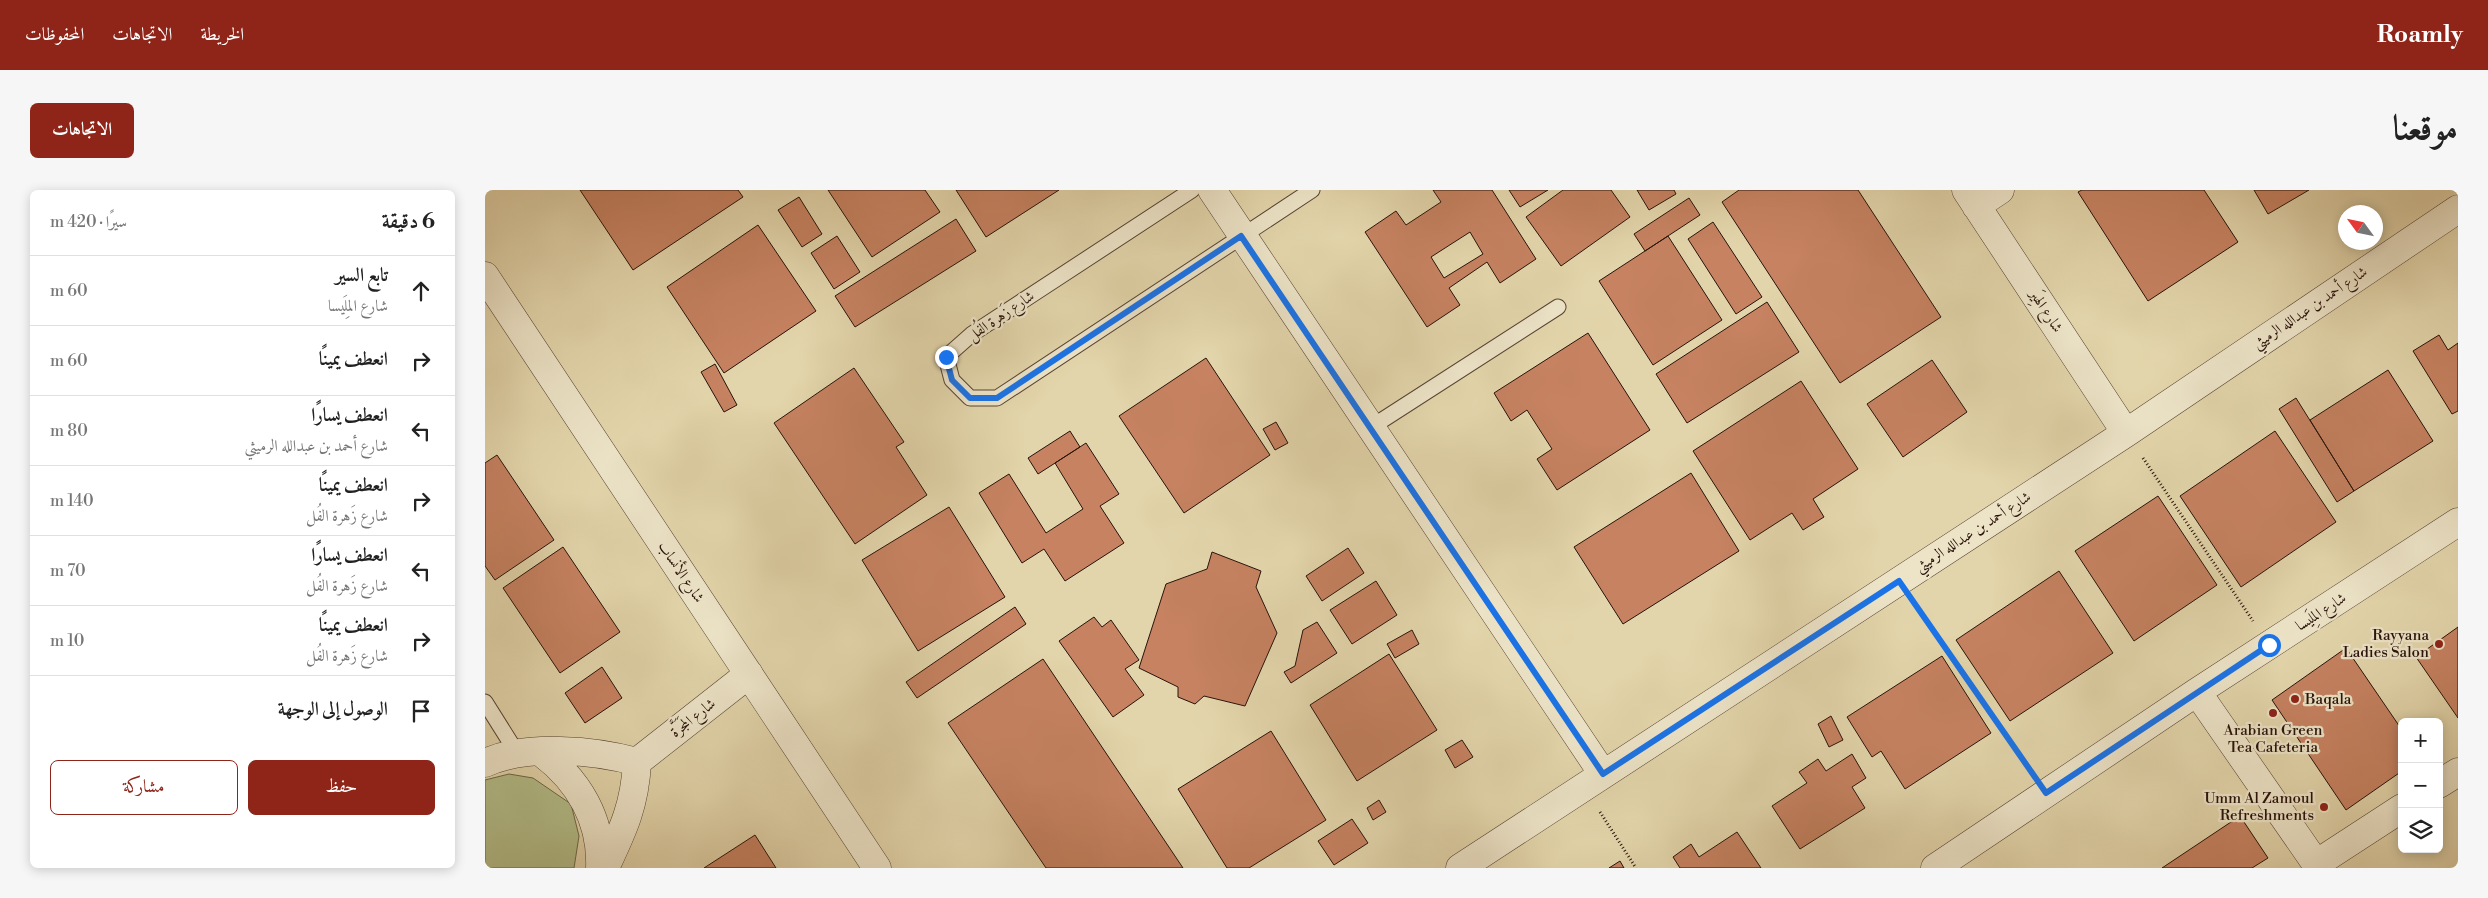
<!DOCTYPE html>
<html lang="ar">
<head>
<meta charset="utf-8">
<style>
  :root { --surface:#fff; --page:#f6f6f6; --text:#222; --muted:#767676; --line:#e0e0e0; --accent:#8f2418 }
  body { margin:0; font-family:"Libre Bodoni",Amiri,serif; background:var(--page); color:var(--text); direction:rtl }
  .controls { position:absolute; right:15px; bottom:15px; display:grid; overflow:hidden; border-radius:8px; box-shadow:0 2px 12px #0003 }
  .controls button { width:45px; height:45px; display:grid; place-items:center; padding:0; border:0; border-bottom:1px solid var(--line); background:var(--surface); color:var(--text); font:25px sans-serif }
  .compass { position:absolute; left:1853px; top:15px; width:45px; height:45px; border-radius:50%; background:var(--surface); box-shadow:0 2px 12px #0003; rotate:303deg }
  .stop { position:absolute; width:15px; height:15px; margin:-11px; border:4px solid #1a73e8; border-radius:50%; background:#fff }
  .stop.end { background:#1a73e8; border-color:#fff; box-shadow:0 1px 5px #0008 }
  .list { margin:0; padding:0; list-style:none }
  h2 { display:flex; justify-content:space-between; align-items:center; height:65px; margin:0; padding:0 20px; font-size:21px }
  h2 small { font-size:16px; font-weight:400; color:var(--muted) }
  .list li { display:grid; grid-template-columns:32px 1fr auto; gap:15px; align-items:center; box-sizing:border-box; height:70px; padding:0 20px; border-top:1px solid var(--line) }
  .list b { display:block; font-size:19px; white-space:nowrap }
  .list p { margin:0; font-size:16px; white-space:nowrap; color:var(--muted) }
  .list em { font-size:16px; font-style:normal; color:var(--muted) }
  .actions { display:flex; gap:10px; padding:15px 20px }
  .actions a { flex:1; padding:11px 0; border:1px solid var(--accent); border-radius:8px; text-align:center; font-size:18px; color:var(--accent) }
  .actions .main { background:var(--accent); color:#fff }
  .icon { flex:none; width:28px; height:28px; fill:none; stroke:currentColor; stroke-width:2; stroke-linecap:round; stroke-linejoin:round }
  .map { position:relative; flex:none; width:1973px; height:678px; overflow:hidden; direction:ltr; border-radius:8px }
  header { display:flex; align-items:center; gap:30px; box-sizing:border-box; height:70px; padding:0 25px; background:var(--accent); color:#fff }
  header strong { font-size:24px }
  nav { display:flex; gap:28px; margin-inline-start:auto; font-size:18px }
  .intro { display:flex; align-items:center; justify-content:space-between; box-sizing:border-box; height:120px; padding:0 30px }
  h1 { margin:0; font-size:35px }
  .button { padding:12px 22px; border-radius:8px; background:var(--accent); color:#fff; font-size:18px; font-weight:700 }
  main { display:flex; gap:30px; padding:0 30px }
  aside { flex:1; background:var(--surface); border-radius:8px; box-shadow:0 2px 12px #0003 }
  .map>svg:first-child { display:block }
  .green { fill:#b3bd89; stroke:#6e684a }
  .building { fill:#c68261; stroke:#28130b; fill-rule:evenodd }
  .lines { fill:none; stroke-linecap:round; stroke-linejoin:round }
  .lane-casing { stroke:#574433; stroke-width:17 }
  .street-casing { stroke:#574433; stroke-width:29 }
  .path { stroke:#28130b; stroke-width:3; stroke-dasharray:1 2.5; stroke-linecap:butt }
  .lane { stroke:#ede4c8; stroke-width:15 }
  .street { stroke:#ede4c8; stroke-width:28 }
  .route { stroke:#1a73e8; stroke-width:6 }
  .poi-dot { fill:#8f2418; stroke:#ede4c8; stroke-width:2 }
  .labels { text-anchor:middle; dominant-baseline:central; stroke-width:4.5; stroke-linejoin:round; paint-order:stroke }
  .street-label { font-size:15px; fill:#28130b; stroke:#ede4c8 }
  .poi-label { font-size:15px; fill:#28130b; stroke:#ede4c8; text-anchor:end }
</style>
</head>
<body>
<header>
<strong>Roamly</strong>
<nav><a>الخريطة</a><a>الاتجاهات</a><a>المحفوظات</a></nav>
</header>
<div class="intro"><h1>موقعنا</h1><a class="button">الاتجاهات</a></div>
<main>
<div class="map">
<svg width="1973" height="678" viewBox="0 0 1973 678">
  <rect width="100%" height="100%" fill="#e3d5ab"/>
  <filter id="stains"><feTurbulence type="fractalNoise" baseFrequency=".004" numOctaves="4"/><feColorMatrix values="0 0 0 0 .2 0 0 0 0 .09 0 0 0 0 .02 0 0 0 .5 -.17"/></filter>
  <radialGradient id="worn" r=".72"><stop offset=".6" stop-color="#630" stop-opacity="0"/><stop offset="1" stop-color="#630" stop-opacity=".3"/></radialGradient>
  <!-- green -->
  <path class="green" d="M24 584 48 588 86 614 94 646 89 678H0V590Z"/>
  <!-- building -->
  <path class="building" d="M95 0H253L258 7 148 80Z
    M343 0H440L455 22 387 67Z
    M471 0H574L501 47Z
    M948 0H1007L1051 69 1015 93 1002 72 964 98 975 115 942 137 880 42 911 21 921 35 956 12ZM985 42 998 64 959 88 946 67Z
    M1024 0H1063L1035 17Z
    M1078 0H1126L1145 27 1076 76 1041 27Z
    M1152 0H1189L1191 4 1164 20Z
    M1254 0H1373L1456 127 1355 193 1237 12Z
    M1597 0H1719L1753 52 1663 111 1593 2Z
    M1769 0H1824L1783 24Z
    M314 7 337 44 317 57 293 20Z
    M1204 8 1215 25 1160 61 1149 44Z
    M471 29 491 61 370 137 350 106Z
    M1228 32 1277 107 1251 124 1203 49Z
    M273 35 331 121 239 183 182 97Z
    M352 46 375 82 349 99 326 63Z
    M1183 46 1237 130 1168 175 1114 91Z
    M1282 112 1314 162 1202 233 1171 184Z
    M1103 143 1165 240 1072 300 1052 269 1067 259 1042 220 1026 231 1009 203Z
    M1954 145 1963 160 1973 153V221L1967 224 1928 161Z
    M721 168 785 265 699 323 634 226Z
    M1447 170 1482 222 1418 267 1382 214Z
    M230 174 252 215 239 222 216 182Z
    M369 178 419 252 411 257 442 305 370 354 289 233Z
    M1903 180 1948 251 1869 301 1825 230Z
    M1316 191 1373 279 1328 309 1339 327 1318 340 1307 323 1265 350 1208 261Z
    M1811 208 1869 301 1852 312 1794 219Z
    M791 232 803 253 790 260 778 239Z
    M585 241 595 257 553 284 543 268Z
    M1790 241 1851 332 1756 397 1695 306Z
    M601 253 634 304 615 316 639 353 580 391 559 359 537 373 494 303 524 284 561 343 598 319 570 273Z
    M12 265 69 350 10 390 0 376V273Z
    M1206 283 1254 361 1138 434 1089 357Z
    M1673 306 1732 395 1649 451 1590 361Z
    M464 317 520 407 433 461 377 370Z
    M78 357 135 442 75 483 18 398Z
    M863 358 879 383 837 411 821 386Z
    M727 362 776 381 771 397 792 443 760 516 719 506 710 514 693 507V497L654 478 681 394 722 379Z
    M1574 381 1628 463 1525 531 1471 450Z
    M891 391 912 425 867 454 845 420Z
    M530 417 541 434 432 508 421 492Z
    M609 427 617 437 626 430 654 470 640 479 659 505 628 527 574 451Z
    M832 432 852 463 806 493 799 482 810 476 818 440Z
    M1973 437V528L1931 467Z
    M927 440 934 454 910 468 902 454Z
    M1861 458 1917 540V581L1861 620 1787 510Z
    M904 464 952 540 872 591 825 515Z
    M1457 466 1506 543 1420 599 1396 561 1387 567 1362 527Z
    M558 469 698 678H561L463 533Z
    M117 477 137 508 100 533 80 503Z
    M1346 526 1358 550 1344 557 1333 534Z
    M786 541 841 630 764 678H742L693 599Z
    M977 550 988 567 970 578 960 560Z
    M1367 564 1381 588 1367 597 1380 618 1315 659 1287 616 1322 593 1314 582 1333 569 1341 581Z
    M894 610 901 622 888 630 882 618Z
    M1755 626 1783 668 1767 678H1677Z
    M867 629 883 653 849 675 833 651Z
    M1252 642 1276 678H1195L1188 667 1206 654 1214 667Z
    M270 645 291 678H219Z
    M1135 671 1139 678H1124Z"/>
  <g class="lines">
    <defs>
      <path id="lane" d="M707 0 487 144 461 167 467 190 485 208H512L827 0
        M885 238 1073 117
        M0 512 32 563"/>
      <path id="street" d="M727 0 1118 584
        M1481 0 1641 243
        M1491 16 1515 0
        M0 86 392 678
        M1712 502 1834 678
        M57 563C94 591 117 630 115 678
        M0 573C40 554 110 560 152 572
        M1954 594 1973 582
        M1831 674 1917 618
        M120 678C138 640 150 615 152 572L264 484
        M975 678 1641 243 1973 19
        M1450 678 1712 502 1973 332"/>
    </defs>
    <!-- lane casing -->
    <use href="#lane" class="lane-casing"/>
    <!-- street casing -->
    <use href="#street" class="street-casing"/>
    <!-- path -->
    <path class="path" d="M1658 268 1768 431
      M1430 415 1545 580
      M1115 622 1151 678"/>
    <!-- lane -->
    <use href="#lane" class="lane"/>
    <!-- street -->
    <use href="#street" class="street"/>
  </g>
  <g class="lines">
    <!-- route -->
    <path class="route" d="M461 167 467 190 485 208H512L756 46 1118 584 1414 391 1561 603 1784 455"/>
  </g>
  <!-- markers -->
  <g class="poi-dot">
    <circle cx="1954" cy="454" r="5"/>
    <circle cx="1810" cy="509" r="5"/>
    <circle cx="1788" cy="523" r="5"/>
    <circle cx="1839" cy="617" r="5"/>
  </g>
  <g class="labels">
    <!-- street labels -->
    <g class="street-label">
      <text transform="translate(1825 118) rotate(-34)">شارع أحمد بن عبدالله الرميثي</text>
      <text transform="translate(1561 121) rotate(57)">شارع الهِيَر</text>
      <text transform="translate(516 126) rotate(-34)">شارع زَهرة الفُل</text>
      <text transform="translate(1488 342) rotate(-33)">شارع أحمد بن عبدالله الرميثي</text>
      <text transform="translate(196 382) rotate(56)">شارع الأنساب</text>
      <text transform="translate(1836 422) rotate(-33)">شارع المِلَيسا</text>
      <text transform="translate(208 528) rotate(-38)">شارع المَجَرَّة</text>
    </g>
    <!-- poi labels -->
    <g class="poi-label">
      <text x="1944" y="445">Rayyana<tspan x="1944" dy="17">Ladies Salon</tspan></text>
      <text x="1820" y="509" text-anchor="start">Baqala</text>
      <text x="1788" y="540" text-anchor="middle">Arabian Green<tspan x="1788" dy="17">Tea Cafeteria</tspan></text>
      <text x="1829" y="608">Umm Al Zamoul<tspan x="1829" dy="17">Refreshments</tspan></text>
    </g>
  </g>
  <rect width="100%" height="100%" filter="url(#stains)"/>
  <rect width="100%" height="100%" fill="url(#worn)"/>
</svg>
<div class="controls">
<button>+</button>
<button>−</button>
<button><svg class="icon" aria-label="layers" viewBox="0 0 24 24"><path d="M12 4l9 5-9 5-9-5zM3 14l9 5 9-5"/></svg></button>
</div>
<svg class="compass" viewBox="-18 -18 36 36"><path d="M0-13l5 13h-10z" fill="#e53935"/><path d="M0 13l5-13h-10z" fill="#767676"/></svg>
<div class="stop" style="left:1784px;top:455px"></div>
<div class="stop end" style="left:461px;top:167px"></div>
</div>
<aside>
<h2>6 دقيقة<small>سيرًا · 420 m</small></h2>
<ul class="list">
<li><svg class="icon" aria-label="ahead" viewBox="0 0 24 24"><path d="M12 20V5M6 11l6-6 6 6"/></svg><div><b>تابع السير</b><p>شارع المِلَيسا</p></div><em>60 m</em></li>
<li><svg class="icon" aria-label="right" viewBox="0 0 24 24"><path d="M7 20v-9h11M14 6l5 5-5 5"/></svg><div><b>انعطف يمينًا</b></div><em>60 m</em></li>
<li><svg class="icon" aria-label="left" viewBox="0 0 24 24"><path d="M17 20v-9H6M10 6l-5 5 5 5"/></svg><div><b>انعطف يسارًا</b><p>شارع أحمد بن عبدالله الرميثي</p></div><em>80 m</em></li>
<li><svg class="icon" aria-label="right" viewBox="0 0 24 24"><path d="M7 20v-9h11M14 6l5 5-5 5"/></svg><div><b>انعطف يمينًا</b><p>شارع زَهرة الفُل</p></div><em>140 m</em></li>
<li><svg class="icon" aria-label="left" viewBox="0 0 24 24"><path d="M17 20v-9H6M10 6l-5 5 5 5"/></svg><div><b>انعطف يسارًا</b><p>شارع زَهرة الفُل</p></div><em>70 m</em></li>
<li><svg class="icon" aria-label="right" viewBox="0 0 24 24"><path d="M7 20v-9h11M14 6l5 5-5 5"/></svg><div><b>انعطف يمينًا</b><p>شارع زَهرة الفُل</p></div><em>10 m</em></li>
<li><svg class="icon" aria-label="arrive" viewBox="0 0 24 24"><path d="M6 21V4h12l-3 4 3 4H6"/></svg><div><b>الوصول إلى الوجهة</b></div></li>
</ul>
<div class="actions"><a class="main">حفظ</a><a>مشاركة</a></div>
</aside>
</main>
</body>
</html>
